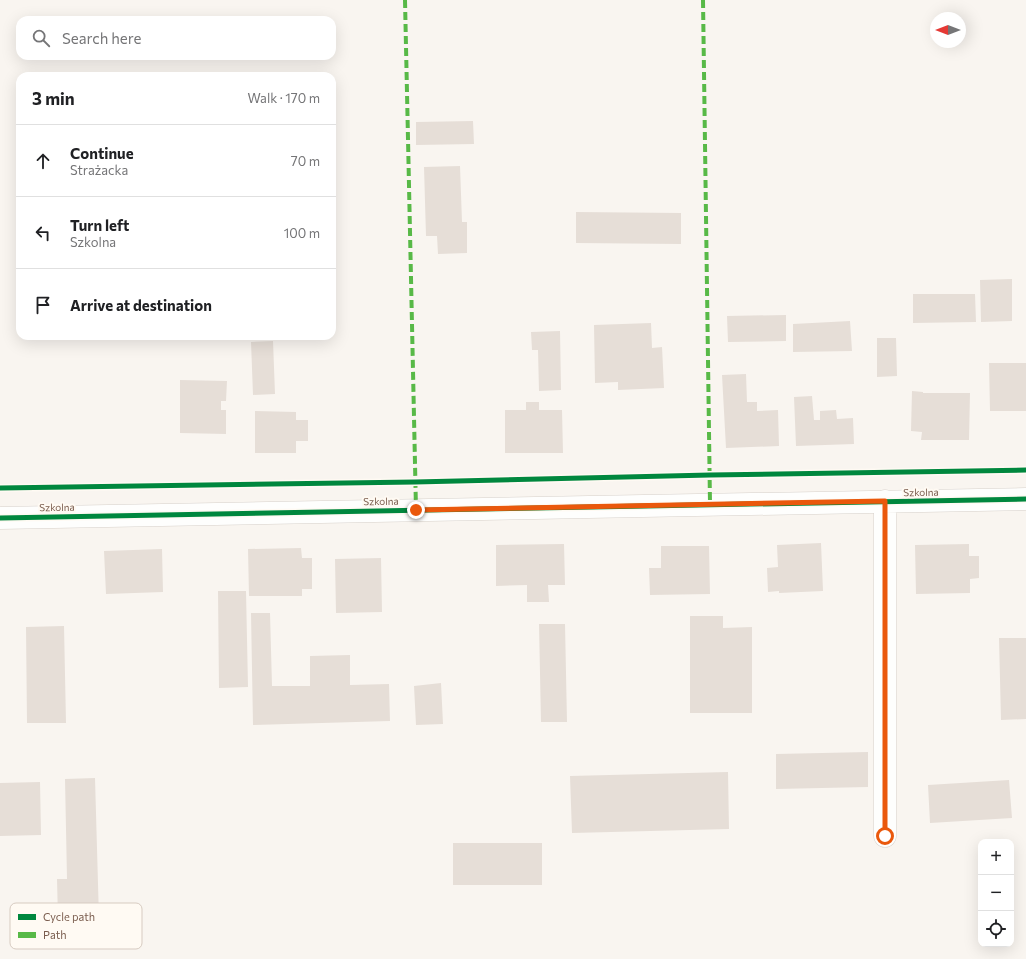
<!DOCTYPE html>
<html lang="en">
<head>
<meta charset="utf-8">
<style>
  :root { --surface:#fff; --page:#f6f6f6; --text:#202124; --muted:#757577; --line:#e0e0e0 }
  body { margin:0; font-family:Commissioner,sans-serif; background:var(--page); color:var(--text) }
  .controls { position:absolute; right:12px; bottom:12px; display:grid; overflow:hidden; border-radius:8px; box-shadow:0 4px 16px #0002 }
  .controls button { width:36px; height:36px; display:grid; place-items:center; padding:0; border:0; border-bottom:1px solid var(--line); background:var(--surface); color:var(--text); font:20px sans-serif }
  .compass { position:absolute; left:930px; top:12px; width:36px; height:36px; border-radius:50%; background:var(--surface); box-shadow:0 4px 16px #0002; rotate:270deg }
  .stop { position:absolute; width:12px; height:12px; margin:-9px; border:3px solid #ea580c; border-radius:50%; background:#fff }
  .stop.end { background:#ea580c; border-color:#fff; box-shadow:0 1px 4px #0008 }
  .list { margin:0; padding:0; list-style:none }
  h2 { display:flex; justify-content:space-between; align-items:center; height:52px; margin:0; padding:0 16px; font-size:17px }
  h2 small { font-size:13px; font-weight:400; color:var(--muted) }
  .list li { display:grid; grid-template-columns:26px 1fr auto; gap:12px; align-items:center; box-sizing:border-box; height:72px; padding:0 16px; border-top:1px solid var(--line) }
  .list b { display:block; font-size:15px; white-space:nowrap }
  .list p { margin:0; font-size:13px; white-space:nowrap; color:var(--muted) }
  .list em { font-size:13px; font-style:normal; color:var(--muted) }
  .icon { flex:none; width:22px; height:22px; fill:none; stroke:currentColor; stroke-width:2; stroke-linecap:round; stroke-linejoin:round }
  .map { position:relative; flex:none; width:1026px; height:959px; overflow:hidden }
  .search { position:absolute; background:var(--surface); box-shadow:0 4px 16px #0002; left:16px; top:16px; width:320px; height:44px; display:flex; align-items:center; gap:10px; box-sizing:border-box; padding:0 14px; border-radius:12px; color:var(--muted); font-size:15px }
  .panel { position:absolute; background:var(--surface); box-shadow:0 4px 16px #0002; left:16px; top:72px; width:320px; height:268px; border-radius:12px }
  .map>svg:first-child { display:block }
  .building { fill:#e6ded7 }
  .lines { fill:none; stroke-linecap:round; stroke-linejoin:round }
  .minor-casing { stroke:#d7d1cb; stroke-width:23 }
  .minor { stroke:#fefefd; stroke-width:22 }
  .quiet { stroke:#58b947; stroke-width:4; stroke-dasharray:8 4; stroke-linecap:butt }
  .cycleway-casing { stroke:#fffaf3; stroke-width:8 }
  .cycleway { stroke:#00873e; stroke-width:5 }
  .route { stroke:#ea580c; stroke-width:5 }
  .labels { text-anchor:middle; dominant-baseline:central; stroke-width:4; stroke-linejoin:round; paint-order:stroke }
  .street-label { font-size:10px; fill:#7a5c4d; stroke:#fffaf3 }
  .key { fill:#fffaf3; stroke:#d7cbc1; stroke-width:1 }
  .key-label { font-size:11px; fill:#7a5c4d }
</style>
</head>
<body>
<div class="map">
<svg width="1026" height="959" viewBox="0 0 1026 959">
  <rect width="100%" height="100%" fill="#f9f5f0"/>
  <!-- building -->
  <path class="building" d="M473 121 474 144 416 145V122Z
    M460 166 462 222H467V253L438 254 437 236H426L424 167Z
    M576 212 681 213V244L576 243Z
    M1012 279V321L981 322 980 280Z
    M913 294H975L976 322 913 323Z
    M786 315V341L728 342 727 316Z
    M850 321 852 351 793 352V324Z
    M651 323 652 348 662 347 664 388 618 390V382L595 383 594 325Z
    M560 331 561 390 539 391 538 350H532L531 332Z
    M877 338H896L897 376 877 377Z
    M273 341 275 394 253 395 251 342Z
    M989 363H1026V411H990Z
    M746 374 747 402H757V411L778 410 779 446 726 448 722 375Z
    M180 380 227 381 226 401H221V410H226V434L180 433Z
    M912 391 923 392V393H970L969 440H921L922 432 911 431Z
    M812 396 814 420H820V411L836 410 837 419 853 418 854 444 796 446 794 397Z
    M526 402H539V410H562L563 453H505V410H526Z
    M255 411 296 412V420H308V441H296V453H255Z
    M821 543 823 591 779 593V591L768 592 767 568 778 567 777 545Z
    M564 544 565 585H548L549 602H527V585L496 586V545Z
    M969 544V556H979V578L970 579V593L916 594 915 545Z
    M661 546H709L710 594 650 595 649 568H661Z
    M301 548 302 558H312V589H302V596H249L248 549Z
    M162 549 163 592 106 594 104 551Z
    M381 558 382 612 336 613 335 559Z
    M218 591H246L248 687 219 688Z
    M251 613H270L272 686H310V656L350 655V685L389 684 390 721 253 725Z
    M690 616H723V628L752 627V713H690Z
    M539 624H565L567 722H541Z
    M64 626 66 723H27L26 627Z
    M999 638H1026V719L1001 720Z
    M441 683 443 724 416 725 414 686Z
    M868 752V787L776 789V754Z
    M728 772 729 829 572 833 570 776Z
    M95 778 99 919H58L57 879H67L65 779Z
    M1009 780 1012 818 930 823 928 785Z
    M40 782 41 835 0 836V783Z
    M453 843H542V885H453Z"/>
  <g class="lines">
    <defs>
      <path id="minor" d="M885 501V836
        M0 518 1026 499"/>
    </defs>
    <!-- minor casing -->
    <use href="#minor" class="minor-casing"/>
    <!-- minor -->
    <use href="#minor" class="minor"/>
    <!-- quiet -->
    <path class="quiet" d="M405 0 416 510
      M703 0 710 504"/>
    <defs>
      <path id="cycleway" d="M0 488 415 482 710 475 1026 470
        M0 518 1026 499"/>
    </defs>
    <!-- cycleway casing -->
    <use href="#cycleway" class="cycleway-casing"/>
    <!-- cycleway -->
    <use href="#cycleway" class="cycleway"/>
  </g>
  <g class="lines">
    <!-- route -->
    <path class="route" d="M416 510 885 501V836"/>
  </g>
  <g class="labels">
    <!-- street labels -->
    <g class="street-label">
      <text transform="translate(921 492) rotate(-1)">Szkolna</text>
      <text transform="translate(381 501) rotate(-1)">Szkolna</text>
      <text transform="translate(57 507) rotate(-1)">Szkolna</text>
    </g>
  </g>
  <!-- legend -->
  <rect x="10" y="903" width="132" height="46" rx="6" class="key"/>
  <rect x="18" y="914" width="18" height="6" fill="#00873e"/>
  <rect x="18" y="932" width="18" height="6" fill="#58b947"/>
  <g class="key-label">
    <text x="43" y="921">Cycle path</text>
    <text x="43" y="939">Path</text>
  </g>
</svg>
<div class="controls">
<button>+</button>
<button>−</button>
<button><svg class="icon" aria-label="locate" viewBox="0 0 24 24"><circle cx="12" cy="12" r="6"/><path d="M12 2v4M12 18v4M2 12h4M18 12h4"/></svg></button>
</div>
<svg class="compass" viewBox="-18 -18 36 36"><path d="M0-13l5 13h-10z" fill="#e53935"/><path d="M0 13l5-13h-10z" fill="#757577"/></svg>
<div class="stop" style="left:885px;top:836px"></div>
<div class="stop end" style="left:416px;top:510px"></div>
<div class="search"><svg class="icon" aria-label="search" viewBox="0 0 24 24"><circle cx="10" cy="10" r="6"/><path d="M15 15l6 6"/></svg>Search here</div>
<section class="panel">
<h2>3 min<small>Walk · 170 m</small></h2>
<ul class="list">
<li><svg class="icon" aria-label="ahead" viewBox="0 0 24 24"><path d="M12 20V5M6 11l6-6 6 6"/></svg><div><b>Continue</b><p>Strażacka</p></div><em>70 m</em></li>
<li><svg class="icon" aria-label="left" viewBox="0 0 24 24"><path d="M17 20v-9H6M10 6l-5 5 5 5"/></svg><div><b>Turn left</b><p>Szkolna</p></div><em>100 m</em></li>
<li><svg class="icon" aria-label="arrive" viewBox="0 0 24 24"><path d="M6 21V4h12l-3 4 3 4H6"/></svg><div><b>Arrive at destination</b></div></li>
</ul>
</section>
</div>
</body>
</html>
